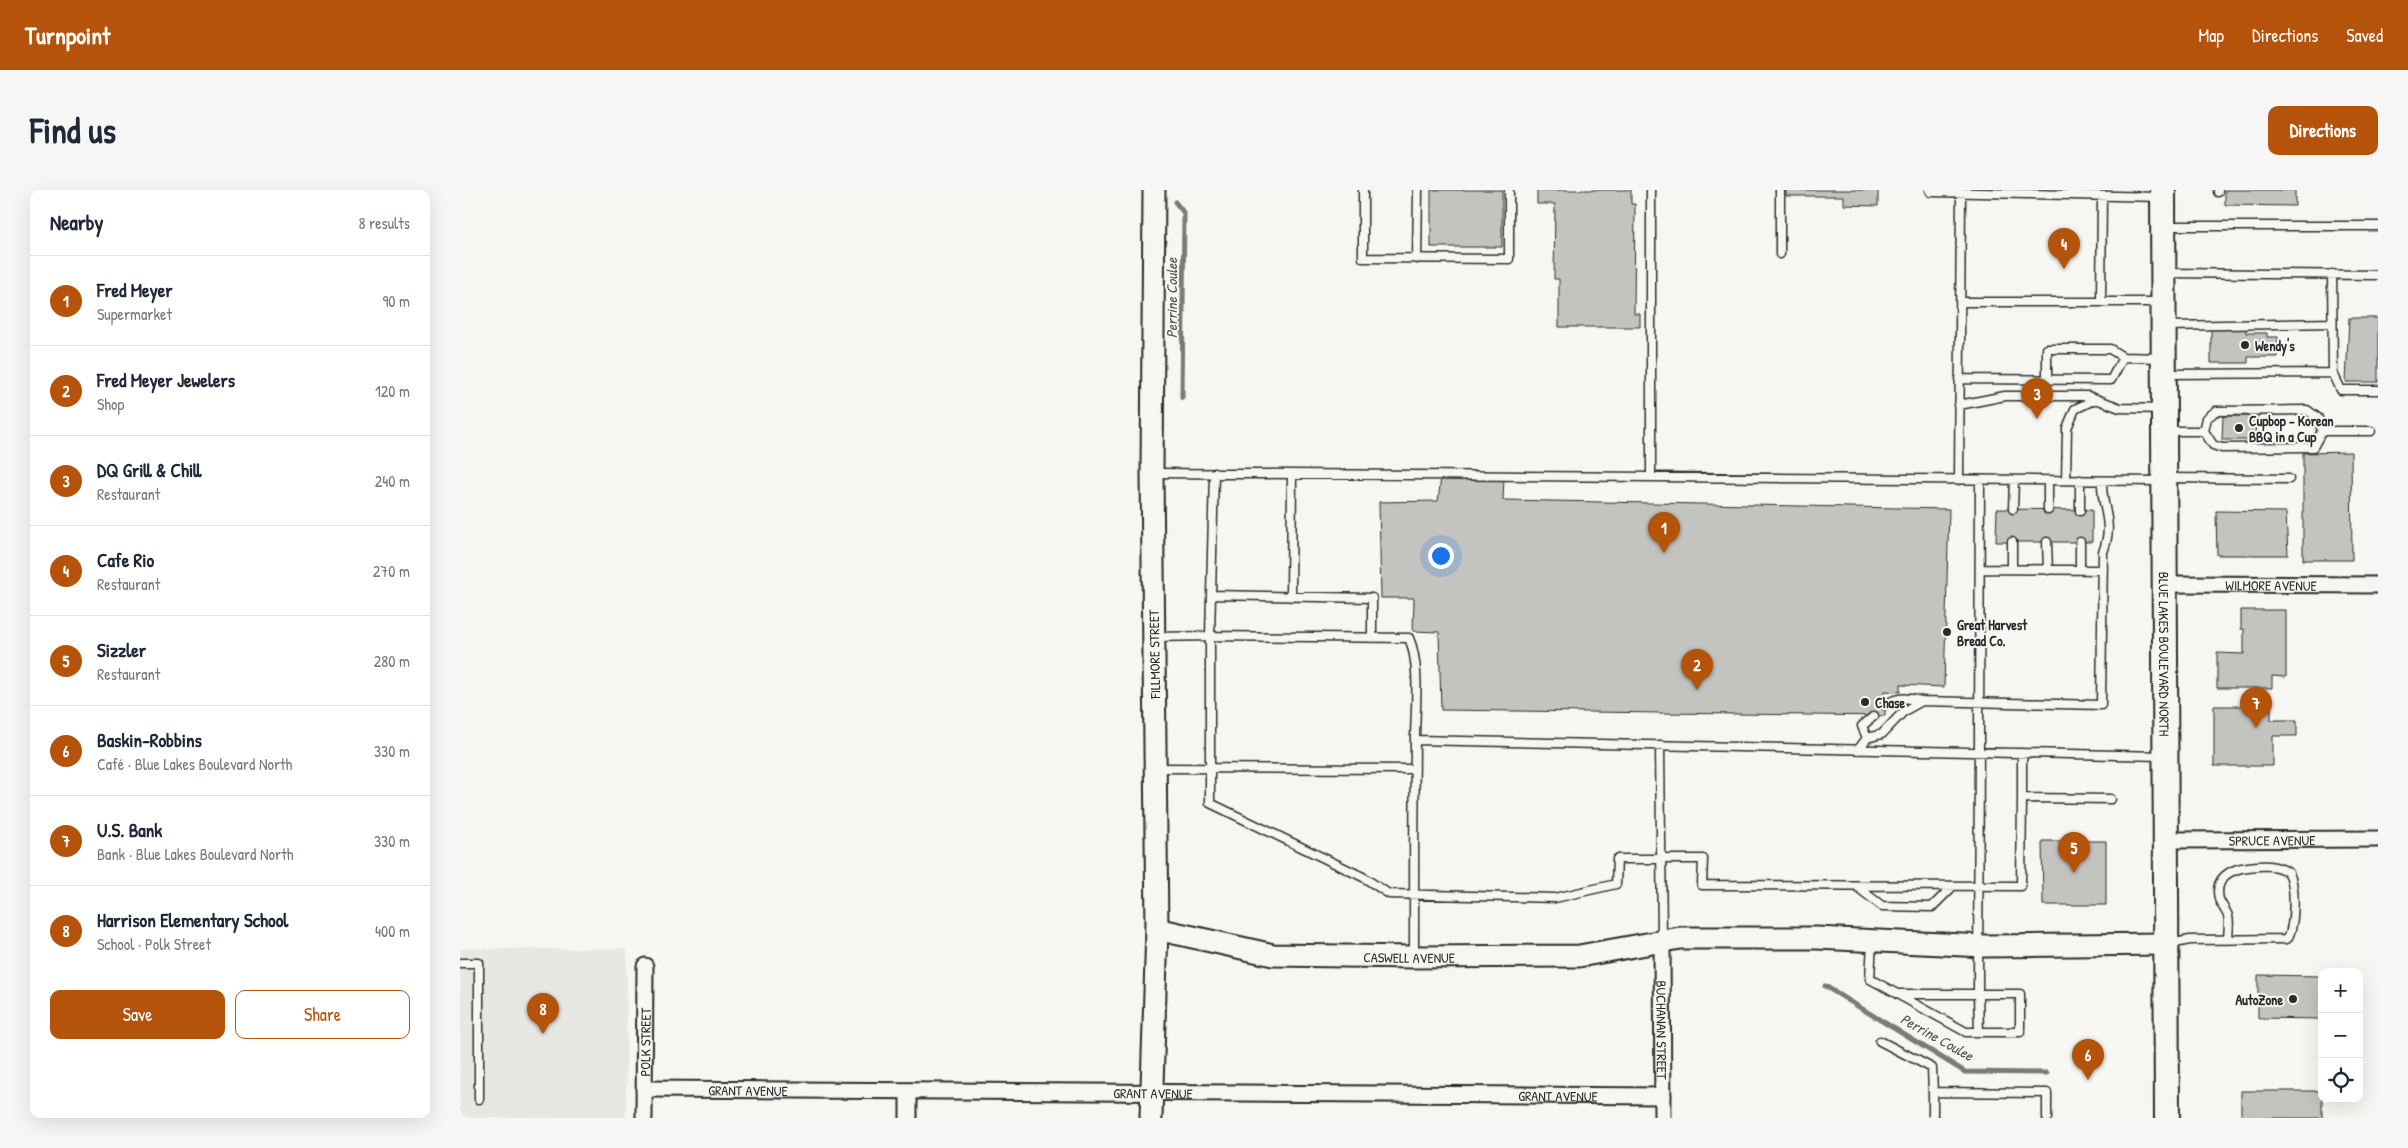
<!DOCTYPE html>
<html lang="en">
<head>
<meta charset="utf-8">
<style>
  :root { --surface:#fff; --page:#f6f6f7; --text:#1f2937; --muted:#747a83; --line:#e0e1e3; --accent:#b45309 }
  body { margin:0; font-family:"Patrick Hand",sans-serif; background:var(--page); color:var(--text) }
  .controls { position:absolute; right:15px; bottom:15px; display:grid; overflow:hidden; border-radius:10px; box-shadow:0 5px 20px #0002 }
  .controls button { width:45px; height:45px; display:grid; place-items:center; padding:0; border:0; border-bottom:1px solid var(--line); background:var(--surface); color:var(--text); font:25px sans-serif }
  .you { position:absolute; left:980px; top:365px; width:18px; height:18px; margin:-12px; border:4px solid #fff; border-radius:50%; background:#1a73e8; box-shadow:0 0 0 8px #1a73e833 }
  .badge { display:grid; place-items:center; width:32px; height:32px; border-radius:50%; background:var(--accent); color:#fff; font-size:16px; font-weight:700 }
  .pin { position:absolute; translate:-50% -41px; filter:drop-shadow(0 1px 2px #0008) }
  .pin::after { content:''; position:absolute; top:26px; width:18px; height:15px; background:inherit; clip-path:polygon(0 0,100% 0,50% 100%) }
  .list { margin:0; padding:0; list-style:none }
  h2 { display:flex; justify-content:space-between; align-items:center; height:65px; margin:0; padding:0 20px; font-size:21px }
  h2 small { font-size:16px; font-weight:400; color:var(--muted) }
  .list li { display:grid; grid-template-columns:32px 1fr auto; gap:15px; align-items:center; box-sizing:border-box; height:90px; padding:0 20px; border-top:1px solid var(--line) }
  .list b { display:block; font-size:19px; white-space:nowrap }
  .list p { margin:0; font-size:16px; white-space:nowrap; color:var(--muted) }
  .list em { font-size:16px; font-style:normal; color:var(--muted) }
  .actions { display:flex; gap:10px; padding:15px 20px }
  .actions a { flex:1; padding:11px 0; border:1px solid var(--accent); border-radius:10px; text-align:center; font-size:18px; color:var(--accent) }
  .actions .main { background:var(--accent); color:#fff }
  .icon { flex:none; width:28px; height:28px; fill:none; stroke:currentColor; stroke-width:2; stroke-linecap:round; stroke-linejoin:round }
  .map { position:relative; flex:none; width:1918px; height:928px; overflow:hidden; border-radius:10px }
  header { display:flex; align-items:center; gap:30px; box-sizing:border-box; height:70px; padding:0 25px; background:var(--accent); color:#fff }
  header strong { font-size:24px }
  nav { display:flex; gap:28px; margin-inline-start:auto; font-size:18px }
  .intro { display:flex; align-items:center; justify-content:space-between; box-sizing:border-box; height:120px; padding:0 30px }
  h1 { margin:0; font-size:35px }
  .button { padding:12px 22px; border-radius:10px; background:var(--accent); color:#fff; font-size:18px; font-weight:700 }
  main { display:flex; gap:30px; padding:0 30px }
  aside { flex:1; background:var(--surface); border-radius:10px; box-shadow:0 5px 20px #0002 }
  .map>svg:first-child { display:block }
  .built { fill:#e7e7e3 }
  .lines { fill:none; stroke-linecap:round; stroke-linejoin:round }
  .stream { stroke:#7a7a78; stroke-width:5 }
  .building { fill:#c3c3c0; stroke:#2b2b2b }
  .lane-casing { stroke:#2b2b2b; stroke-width:11 }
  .street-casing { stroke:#2b2b2b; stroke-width:19 }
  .secondary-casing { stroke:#2b2b2b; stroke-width:25 }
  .primary-casing { stroke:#2b2b2b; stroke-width:28 }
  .lane { stroke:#f6f6f2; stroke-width:8 }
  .street { stroke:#f6f6f2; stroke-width:15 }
  .secondary { stroke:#f6f6f2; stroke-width:21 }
  .primary { stroke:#f6f6f2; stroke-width:24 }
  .poi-dot { fill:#2b2b2b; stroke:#f6f6f2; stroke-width:2 }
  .labels { text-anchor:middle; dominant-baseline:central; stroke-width:4; stroke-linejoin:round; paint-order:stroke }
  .poi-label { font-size:14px; font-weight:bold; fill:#2b2b2b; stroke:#f6f6f2; text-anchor:start }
  .street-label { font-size:14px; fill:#2b2b2b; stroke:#f6f6f2 }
  .water-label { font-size:15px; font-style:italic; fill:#525251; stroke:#f6f6f2 }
</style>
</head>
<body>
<header>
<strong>Turnpoint</strong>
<nav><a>Map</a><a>Directions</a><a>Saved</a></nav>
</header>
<div class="intro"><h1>Find us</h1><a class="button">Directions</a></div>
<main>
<aside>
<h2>Nearby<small>8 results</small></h2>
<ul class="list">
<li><span class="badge">1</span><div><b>Fred Meyer</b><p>Supermarket</p></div><em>90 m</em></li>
<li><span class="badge">2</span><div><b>Fred Meyer Jewelers</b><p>Shop</p></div><em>120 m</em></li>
<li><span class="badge">3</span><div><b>DQ Grill &amp; Chill</b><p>Restaurant</p></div><em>240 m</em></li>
<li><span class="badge">4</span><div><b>Cafe Rio</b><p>Restaurant</p></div><em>270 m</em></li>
<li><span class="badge">5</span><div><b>Sizzler</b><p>Restaurant</p></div><em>280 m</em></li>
<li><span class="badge">6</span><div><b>Baskin-Robbins</b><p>Café · Blue Lakes Boulevard North</p></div><em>330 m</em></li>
<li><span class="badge">7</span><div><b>U.S. Bank</b><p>Bank · Blue Lakes Boulevard North</p></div><em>330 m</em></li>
<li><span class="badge">8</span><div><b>Harrison Elementary School</b><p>School · Polk Street</p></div><em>400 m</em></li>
</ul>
<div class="actions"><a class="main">Save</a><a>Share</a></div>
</aside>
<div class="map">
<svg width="1918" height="928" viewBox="0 0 1918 928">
  <rect width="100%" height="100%" fill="#f6f6f2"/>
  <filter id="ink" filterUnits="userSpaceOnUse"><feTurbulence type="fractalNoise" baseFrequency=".02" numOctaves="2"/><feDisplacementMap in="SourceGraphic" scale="10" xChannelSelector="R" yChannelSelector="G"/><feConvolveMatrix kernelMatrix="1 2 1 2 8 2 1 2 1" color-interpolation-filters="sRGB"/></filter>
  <g filter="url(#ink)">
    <!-- built -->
    <path class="built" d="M0 759H167L166 928H0Z"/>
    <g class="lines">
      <!-- stream -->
      <path class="stream" d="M715 12 724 23 722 208
        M1365 796 1505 882 1587 883"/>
    </g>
    <!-- building -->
    <path class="building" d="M971 0H1042V57H971Z
      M1077 0H1171V14H1175L1174 124H1180V137H1099V89H1094L1095 14H1077Z
      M1326 0H1418V16L1384 15V6H1326Z
      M1765 0H1835V16L1765 15Z
      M1889 128H1918V192H1886Z
      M1751 138H1786V143H1807V147H1818V167H1788V173H1751Z
      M1763 226H1797L1796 250H1762Z
      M1891 262 1892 370H1843V263Z
      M981 287H1044L1043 310 1489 319 1484 497 1440 495V502L1425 501V526L981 520 979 442 953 441 954 408H921L919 312 978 311Z
      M1537 319 1632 320V352H1536Z
      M1756 321 1826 322 1828 365H1757Z
      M1781 420H1826V487L1812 486V498H1757V463L1784 464V439H1781Z
      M1754 516H1811V530H1837V546H1813V576H1754Z
      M1582 651H1646V715H1583Z
      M1798 785 1862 786V829L1798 828Z
      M1781 901H1862V928H1781Z"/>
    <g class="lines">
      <defs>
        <path id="lane" d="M903 0V68L1049 69V0
          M1191 0V287
          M1320 0V64
          M1470 0 1471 2 1701 7
          M1758 2V0
          M1705 36H1918
          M957 69 958 0
          M1705 83 1918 85
          M1872 84 1873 183 1881 200H1918
          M1500 112H1700
          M1641 112 1642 6
          M1707 136 1872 133
          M1706 184 1873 183
          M1499 189 1651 190 1663 167
          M1587 189V159H1650L1663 167 1702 168
          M1499 215 1545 206H1628L1660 218 1702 219
          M1706 241H1744L1753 255 1762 258 1853 257 1862 241H1911
          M1744 241 1747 228 1756 221 1847 220 1858 228 1862 241
          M694 283 1702 291
          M1706 288 1829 289
          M1499 290 1501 3
          M1606 290 1607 238 1615 219 1636 209
          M1553 319 1554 290
          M1588 320V290
          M1620 321V290
          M1587 352 1588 380
          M1620 352V380
          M1520 379 1643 380
          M1552 379V352
          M751 405 912 408V448
          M831 407 832 284
          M696 447 750 446 754 283
          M1425 515C1438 506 1447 508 1462 511
          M1407 548 1402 536 1414 526
          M955 550 1702 566
          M1200 555 1202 748
          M1398 560 1407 548 1422 544 1444 521 1462 511 1641 515 1643 362C1655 331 1641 320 1642 291
          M697 578 955 579
          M1562 608V563
          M1396 696 1422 716 1472 717 1493 696
          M1412 752 1410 789 1506 842H1560V804H1518L1520 290
          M1710 754 1730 750 1827 749C1835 737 1836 696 1829 683 1816 674 1803 675 1788 677 1770 679 1754 688 1759 709 1761 715 1766 720 1768 726 1770 733 1768 743 1768 750
          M954 765C954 693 954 622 955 550 955 519 961 476 949 448L750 446V613L903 687 929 704 1095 708 1156 694 1157 669H1243L1242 695 1561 696 1562 608 1651 609
          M0 773H19V909
          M1439 804H1518L1519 842
          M1420 851 1472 878 1473 902
          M1473 928V902L1587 903V928"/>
        <g id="street">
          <path id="s1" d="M1705 394 1918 395"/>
          <path id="s2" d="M1706 650 1918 649"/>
          <path id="s3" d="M1202 751 1203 928"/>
          <path id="s4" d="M184 899 1203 906"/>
          <path id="s5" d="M184 928 185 776"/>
          <path d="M448 928V901"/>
        </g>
        <g id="secondary">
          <path id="s6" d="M697 739 813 765 954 767 1119 766 1220 748H1357L1524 756 1706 754"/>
          <path d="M691 928 697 739 692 283 694 0"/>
        </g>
        <g id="primary">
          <path id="s7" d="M1703 0 1707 928"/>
        </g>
      </defs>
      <!-- lane casing -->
      <use href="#lane" class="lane-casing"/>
      <!-- street casing -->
      <use href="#street" class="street-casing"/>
      <!-- secondary casing -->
      <use href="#secondary" class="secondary-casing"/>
      <!-- primary casing -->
      <use href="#primary" class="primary-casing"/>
      <!-- lane -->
      <use href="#lane" class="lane"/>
      <!-- street -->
      <use href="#street" class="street"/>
      <!-- secondary -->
      <use href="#secondary" class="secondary"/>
      <!-- primary -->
      <use href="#primary" class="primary"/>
    </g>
  </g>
  <!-- markers -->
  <g class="poi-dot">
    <circle cx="1785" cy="155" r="5"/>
    <circle cx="1779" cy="238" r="5"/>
    <circle cx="1487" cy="442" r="5"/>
    <circle cx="1405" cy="512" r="5"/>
    <circle cx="1833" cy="809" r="5"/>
  </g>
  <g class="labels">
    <!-- poi labels -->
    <g class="poi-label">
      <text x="1795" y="155">Wendy's</text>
      <text x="1789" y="230">Cupbop - Korean<tspan x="1789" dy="16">BBQ in a Cup</tspan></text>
      <text x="1497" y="434">Great Harvest<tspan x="1497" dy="16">Bread Co.</tspan></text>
      <text x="1415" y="512">Chase</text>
      <text x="1823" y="809" text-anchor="end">AutoZone</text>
    </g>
    <!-- street labels -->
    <g class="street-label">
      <text stroke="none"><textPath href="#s1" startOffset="106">WILMORE AVENUE</textPath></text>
      <text transform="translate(694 464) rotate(-91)">FILLMORE STREET</text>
      <text stroke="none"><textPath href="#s7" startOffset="464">BLUE LAKES BOULEVARD NORTH</textPath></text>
      <text stroke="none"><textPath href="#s2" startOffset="106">SPRUCE AVENUE</textPath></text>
      <text stroke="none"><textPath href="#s6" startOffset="255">CASWELL AVENUE</textPath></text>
      <text stroke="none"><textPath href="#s3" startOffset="89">BUCHANAN STREET</textPath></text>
      <text stroke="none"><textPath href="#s5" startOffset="76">POLK STREET</textPath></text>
      <text stroke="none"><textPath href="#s4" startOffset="104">GRANT AVENUE</textPath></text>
      <text stroke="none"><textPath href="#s4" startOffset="509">GRANT AVENUE</textPath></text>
      <text stroke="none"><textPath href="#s4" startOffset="914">GRANT AVENUE</textPath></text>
    </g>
    <!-- water labels -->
    <g class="water-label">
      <text transform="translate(711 108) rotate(-90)">Perrine Coulee</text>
      <text transform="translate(1477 847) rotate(29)">Perrine Coulee</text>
    </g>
  </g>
</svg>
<div class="controls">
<button>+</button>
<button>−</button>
<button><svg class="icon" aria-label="locate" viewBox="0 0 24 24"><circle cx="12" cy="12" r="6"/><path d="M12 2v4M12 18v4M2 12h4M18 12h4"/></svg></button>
</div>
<div class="you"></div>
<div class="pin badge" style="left:1204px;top:363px">1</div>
<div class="pin badge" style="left:1237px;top:500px">2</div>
<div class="pin badge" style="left:1577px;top:229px">3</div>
<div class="pin badge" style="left:1604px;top:79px">4</div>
<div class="pin badge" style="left:1614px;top:683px">5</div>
<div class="pin badge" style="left:1628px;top:890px">6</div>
<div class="pin badge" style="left:1796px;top:538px">7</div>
<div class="pin badge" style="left:83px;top:844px">8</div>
</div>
</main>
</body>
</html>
